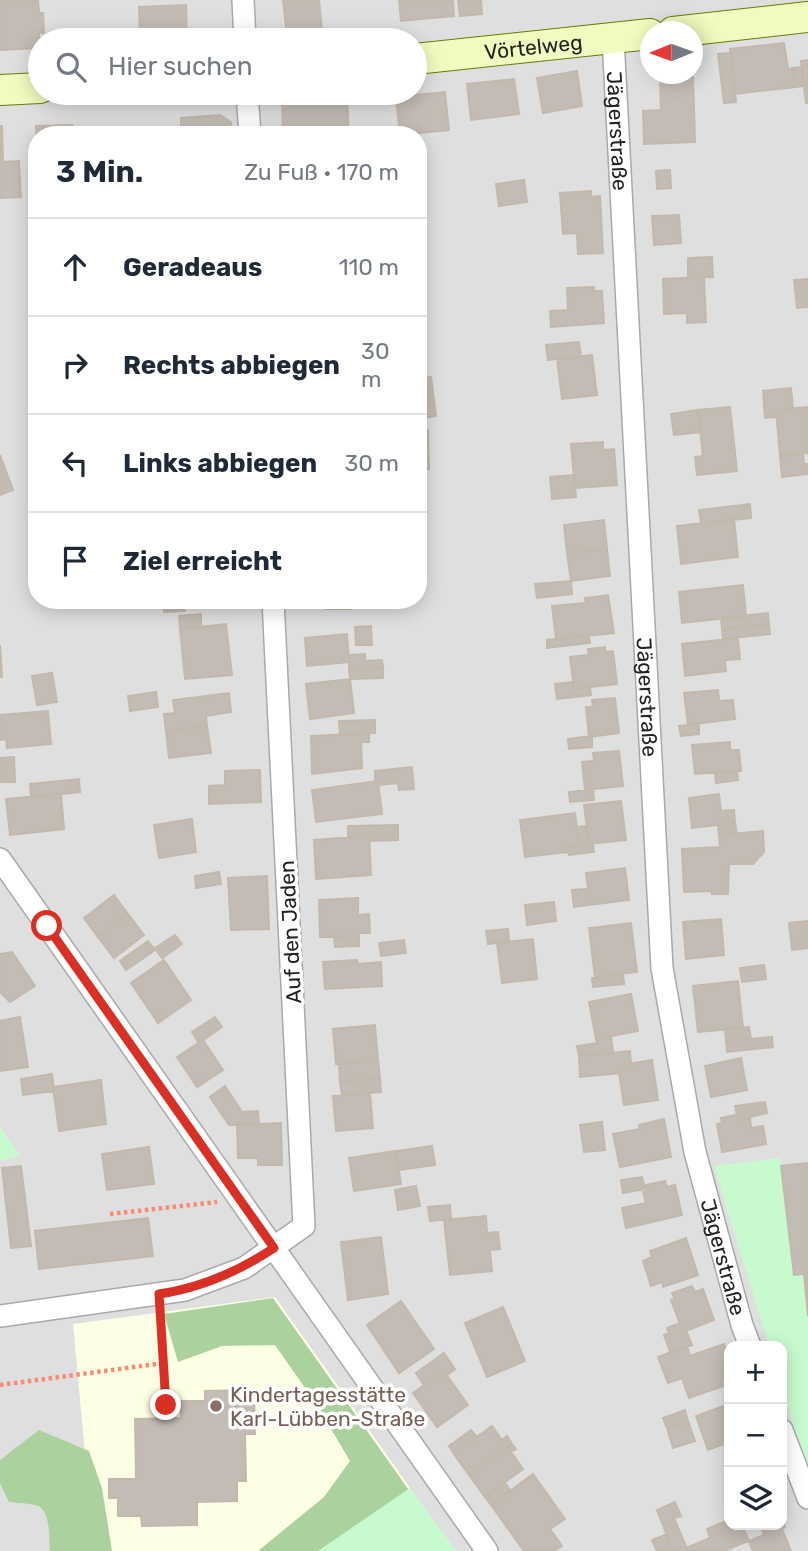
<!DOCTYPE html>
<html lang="de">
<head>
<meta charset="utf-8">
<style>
  :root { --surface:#fff; --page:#f6f6f7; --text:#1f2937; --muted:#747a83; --line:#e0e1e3 }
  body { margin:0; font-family:Rubik,sans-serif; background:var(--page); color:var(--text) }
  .controls { position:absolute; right:21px; bottom:21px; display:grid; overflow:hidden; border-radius:14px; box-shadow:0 4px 18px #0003 }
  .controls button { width:63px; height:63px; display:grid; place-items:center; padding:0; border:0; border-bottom:2px solid var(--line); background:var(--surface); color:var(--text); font:35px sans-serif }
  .compass { position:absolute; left:640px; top:21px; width:63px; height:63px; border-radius:50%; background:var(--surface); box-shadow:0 4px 18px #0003; rotate:269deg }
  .stop { position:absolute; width:21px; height:21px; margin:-16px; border:5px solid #d93025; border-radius:50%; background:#fff }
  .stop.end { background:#d93025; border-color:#fff; box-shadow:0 2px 7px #0008 }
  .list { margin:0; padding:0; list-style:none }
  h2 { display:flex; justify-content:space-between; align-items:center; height:91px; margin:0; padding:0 28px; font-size:30px }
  h2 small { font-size:23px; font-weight:400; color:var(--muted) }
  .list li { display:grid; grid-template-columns:46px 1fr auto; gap:21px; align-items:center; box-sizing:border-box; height:98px; padding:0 28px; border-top:2px solid var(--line) }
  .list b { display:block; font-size:26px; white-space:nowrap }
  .list em { font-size:23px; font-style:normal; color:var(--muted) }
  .icon { flex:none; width:38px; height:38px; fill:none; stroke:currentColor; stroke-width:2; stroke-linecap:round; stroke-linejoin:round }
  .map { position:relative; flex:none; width:808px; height:1551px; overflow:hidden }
  .search { position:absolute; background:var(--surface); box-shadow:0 4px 18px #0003; left:28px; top:28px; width:399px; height:77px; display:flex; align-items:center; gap:18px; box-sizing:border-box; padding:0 24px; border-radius:38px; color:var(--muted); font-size:26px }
  .panel { position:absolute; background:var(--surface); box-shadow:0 4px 18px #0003; left:28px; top:126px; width:399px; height:483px; border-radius:28px }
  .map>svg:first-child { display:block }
  .residential { fill:#e0dfdf; fill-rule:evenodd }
  .education { fill:#fdffe5 }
  .forest { fill:#aad19e }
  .park { fill:#c8facf }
  .building { fill:#c3bcb5; stroke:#c4b8ab; stroke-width:2 }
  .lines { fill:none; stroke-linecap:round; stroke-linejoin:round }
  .street-casing { stroke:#a9a9a9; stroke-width:24 }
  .secondary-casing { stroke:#677c06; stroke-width:32 }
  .path { stroke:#f98a73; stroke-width:4.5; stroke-dasharray:3.5 3.5; stroke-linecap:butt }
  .street { stroke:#fff; stroke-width:21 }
  .secondary { stroke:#f3fabf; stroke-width:30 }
  .route { stroke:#d93025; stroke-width:9 }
  .education-dot { fill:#8d6e63; stroke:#fff; stroke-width:2.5 }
  .labels { text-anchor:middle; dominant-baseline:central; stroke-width:7; stroke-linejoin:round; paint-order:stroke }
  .street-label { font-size:21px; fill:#222; stroke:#fff }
  .education-label { font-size:21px; fill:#785e54; stroke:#fff; text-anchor:start }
</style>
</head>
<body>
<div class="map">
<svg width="808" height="1551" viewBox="0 0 808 1551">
  <rect width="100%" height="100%" fill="#f2efe9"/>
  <!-- residential -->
  <path class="residential" d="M0 0H808V1551H456L409 1488 318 1551H0V1160L20 1156 0 1127ZM650 32H692V74H650ZM40 40H415V93H40ZM37 135H418V600H37ZM729 1346H782V1525H729Z"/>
  <!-- education -->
  <path class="education" d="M275 1297 410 1488 318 1551H94L73 1324Z"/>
  <!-- forest -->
  <path class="forest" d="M273 1298 452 1551H258L324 1497 350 1461 315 1402 275 1345 222 1346 178 1362 164 1314Z
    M39 1430 89 1451 102 1488 112 1551H50C49 1540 51 1512 38 1506 30 1503 17 1503 9 1502L0 1483V1460Z"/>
  <!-- park -->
  <path class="park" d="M0 1127 20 1156 0 1160Z
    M780 1158 794 1275 804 1274 808 1316V1475L782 1389V1346H769L714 1166Z
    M410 1488 456 1551H318Z"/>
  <!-- building -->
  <path class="building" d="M0 0H38L39 13H43L44 33H39L40 48 0 50Z
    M283 0H319L322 33 287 36Z
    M399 0H453L454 16 401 21Z
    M458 0H481L482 14 460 16Z
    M186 5 187 40H140L139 7Z
    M784 43 788 69 793 68 795 87 735 94 730 49Z
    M731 53 736 102 724 103 718 54Z
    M808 60V103H806L801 61Z
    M802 67 804 86 795 87 793 68Z
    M577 71 582 106 543 113 537 78Z
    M693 77 695 142 644 144 643 111 661 110 660 78Z
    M514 79 519 114 471 120 467 84Z
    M445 92 449 130 400 135 396 97Z
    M347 98 349 135H283L282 101Z
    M220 115 231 122 230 135H181V118Z
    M72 125 73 135H37V146L36 126Z
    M0 126H2L3 161 0 162Z
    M19 161 21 197 0 198V162Z
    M670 170 671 188 657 189 656 171Z
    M524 180 527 202 499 206 496 184Z
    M591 191V197L600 196 603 253 578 254 577 233 563 234 560 193Z
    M679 215 681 243 654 245 652 216Z
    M712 257 713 277 688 278V258Z
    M704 277 706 322 687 323V313L664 314 663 279Z
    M808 279V307L797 308 794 280Z
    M594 287V291H602L604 323 551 327 550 311 568 310 567 288Z
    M579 342 581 357 548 360 546 345Z
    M592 355 597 395 562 399 557 359Z
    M431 377 436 416 418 419V378Z
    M791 388 793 409 776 410 777 417 765 418 763 391Z
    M730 407 737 471 697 475 695 457 703 456 698 410Z
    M808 407V453L780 456 776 410Z
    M698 410 701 432 674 435 671 414Z
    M428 430 429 469H418V431Z
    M603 442V450L614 449 617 485 575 488 571 444Z
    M803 454 804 464H808V474L782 477 780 456Z
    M0 455 13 490 0 495Z
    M574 475 576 497 552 499 550 477Z
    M750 504 751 518 701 523 699 510Z
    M734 519 738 557 681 564 677 526Z
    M604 520 607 549 567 553 564 525Z
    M607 549 610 576 571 581 567 553Z
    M571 581 572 594 537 598 535 584Z
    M743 585 746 616 682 623 679 592Z
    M608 595 614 633 556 639 552 606 586 603 585 598Z
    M164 600H184L185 611 164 612Z
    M325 600H351V609H325Z
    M768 613 769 624 722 629 721 618Z
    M201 614V627L180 629 179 616Z
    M226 624 232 675 185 679 180 629Z
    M769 624 770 634 723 639 722 629Z
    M371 626 372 645H356L355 627Z
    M347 634 349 662 307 666 305 638Z
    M589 636 590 643 547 648V640Z
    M738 638 740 659 725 660 726 671 685 676 682 644Z
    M0 645 2 677H0Z
    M605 647V652L613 651 617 684 574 689 570 657 589 655 588 649Z
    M365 654V661L382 660 383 668 349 669V655Z
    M383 668V678L350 679 349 669Z
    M52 673 57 702 37 705 32 676Z
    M350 679 354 713 310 719 306 684Z
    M573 682 574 689 590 687 591 695 557 699 555 684Z
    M718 690 719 701 733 700 735 719 688 725 684 693Z
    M156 692 158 707 130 711 128 696Z
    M229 693 231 712 206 716 207 726 166 731 164 714 175 713 173 700Z
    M615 698 619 733 589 737 586 707H593L592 700Z
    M48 711 51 744 7 748 6 739 0 740V715Z
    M375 720V733L340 735 339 721Z
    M699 724V734L681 736 679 726Z
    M207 726 211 753 169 758 166 731Z
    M369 733V742H361L362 768 312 774 311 736Z
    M592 736V747L569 749 568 739Z
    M730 742V750H739L741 771 695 774 692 745Z
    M619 751 623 786 585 790 582 762 594 761 593 753Z
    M14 757 15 782H0V758Z
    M412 767 414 789 399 790 398 783 379 785 378 781 375 782V771Z
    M260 770 261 802 209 804V786L225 785V771Z
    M737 771 738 780 716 783 715 773Z
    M79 779 80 792 31 797 30 784Z
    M378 781 382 814 316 822 312 790Z
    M593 789 594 800 570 802 569 792Z
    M61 794 64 829 10 835 6 799Z
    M719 794 721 811 734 810 735 823 692 828 689 798Z
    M621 801 626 840 589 844 584 805Z
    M575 813 579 845 568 846 569 852 525 857 520 820Z
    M192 819 196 852 159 858 154 825Z
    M735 823 737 834 719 835 718 825Z
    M398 825V840L369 841V836L348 838V826Z
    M586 826 589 844 579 845 577 827Z
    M763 831 764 852 753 864H729L728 894H712V891L684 892 682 849 720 847 719 835Z
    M369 836 371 875 316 879 314 840Z
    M593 844 594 852 569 855 568 846Z
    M625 868 629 900 574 907 572 890 588 889 586 873Z
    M219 872 221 884 196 888 195 876Z
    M267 876 269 929 231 930 228 878Z
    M114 895 128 914 98 937 84 918Z
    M358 898V915L369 914 370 933H359V936L320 937 319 900Z
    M554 902 556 921 527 925 525 905Z
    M128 914 144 935 114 958 98 937Z
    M721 919 724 955 686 959 683 922Z
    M808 921V948L792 950 789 923Z
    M631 923 637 972 595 977 589 928Z
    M508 929 509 941 488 944 486 931Z
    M175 935 182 944 162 958 155 948Z
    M359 936V946L335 947 334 937Z
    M533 939 537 979 502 983 497 943Z
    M404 940 406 953 381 956 379 943Z
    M148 941 155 950 126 970 120 961Z
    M12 952 35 986 10 1002 0 992V954Z
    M164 960 191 1000 158 1023 131 983Z
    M357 960 358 964 381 962 382 986 325 989 323 962Z
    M764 965 766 979 742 982 740 968Z
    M623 974 624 984 593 987 592 978Z
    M738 981 743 1028 698 1032 693 986Z
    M631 994 638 1031 596 1039 589 1002Z
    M20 1017 28 1067 0 1071V1021Z
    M215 1017 222 1027 199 1043 192 1032Z
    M375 1025 378 1060 336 1064 333 1029Z
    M749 1027 751 1039 726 1041 725 1029Z
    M611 1036 613 1052 579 1056 577 1046 597 1043 596 1039Z
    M772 1037 773 1047 727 1052 726 1041Z
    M203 1040 223 1070 197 1087 177 1057Z
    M630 1051 631 1064 618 1066 620 1073 580 1077 579 1056Z
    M741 1058 747 1090 711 1097 705 1066Z
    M378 1060 380 1078 340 1082 339 1064Z
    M652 1060 658 1100 624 1105 618 1066Z
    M52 1074 54 1091 23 1095 21 1079Z
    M380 1078 381 1092 342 1095 340 1082Z
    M101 1080 106 1124 59 1131 53 1087Z
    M225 1086 242 1112 258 1111 259 1124 229 1125 210 1097Z
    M370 1093 373 1128 336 1131 333 1096Z
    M765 1102 767 1113 738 1120 735 1106Z
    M736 1115 738 1120 750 1118 751 1128 763 1126 766 1144 722 1152 717 1124 722 1123 721 1118Z
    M664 1119 671 1157 620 1167 613 1134 640 1129 639 1125Z
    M602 1122 605 1150 584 1152 580 1125Z
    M281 1123 282 1165H258V1158H238L237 1125Z
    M432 1146 435 1165 398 1170 396 1151Z
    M149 1147 154 1184 107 1190 102 1154Z
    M396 1151 401 1184 354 1191 349 1158Z
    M808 1163V1316L804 1274 794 1275 781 1166Z
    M21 1166 31 1246 11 1248 2 1168Z
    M642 1177 645 1189 623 1193 621 1180Z
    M665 1181 667 1187 675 1185 682 1215 626 1228 622 1208 646 1203 643 1192 648 1191 646 1185Z
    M416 1186 420 1206 398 1210 395 1190Z
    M450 1205 451 1219 430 1221 428 1207Z
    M486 1216 487 1233 498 1232 500 1249 490 1250 492 1271 450 1275 444 1220Z
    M148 1218 153 1256 39 1269 35 1231Z
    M381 1237 388 1294 348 1300 341 1242Z
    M686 1238 698 1275 663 1287 662 1282 651 1286 643 1261 652 1257 650 1251Z
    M692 1286 695 1292 703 1289 714 1320 683 1332 671 1300 675 1299 672 1293Z
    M401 1301 434 1349 399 1373 367 1325Z
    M503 1307 525 1361 487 1377 465 1323Z
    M680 1323 683 1332 686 1330 692 1345 670 1352 664 1335 669 1333 667 1328Z
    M724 1344 729 1360V1379L722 1381 723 1386 689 1398 682 1378 668 1383 658 1357 687 1346 690 1356Z
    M444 1353 455 1369 447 1375 444 1371 424 1385 416 1373Z
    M444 1371 468 1405 437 1427 413 1393Z
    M254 1390 255 1434H245L246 1481H237V1501L197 1502V1525L142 1526 141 1516H118V1498H109V1479H136L135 1419 181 1418 180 1401H205V1391Z
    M729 1404V1442L708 1450 696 1416Z
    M685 1410 688 1421 667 1428 663 1418Z
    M688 1421 695 1441 673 1448 667 1428Z
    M492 1426 502 1440 507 1436 512 1444 469 1475 454 1454Z
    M471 1430 477 1437 454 1454 449 1446Z
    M512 1444 516 1449 511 1452 523 1469 485 1497 469 1475Z
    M533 1474 565 1519 550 1529 562 1546 554 1551H524L491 1505Z
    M505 1483 511 1491 491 1505 485 1497Z
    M675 1502 681 1516 674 1518 688 1551H673L657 1510Z
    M729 1520V1525H742L749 1541 736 1546 726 1521Z
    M782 1520 785 1527 782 1529 791 1551H753L749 1541 764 1535 760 1525H782Z
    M726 1521 736 1546 725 1551H688L686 1548 710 1538 707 1529Z
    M667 1534 673 1551H657L652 1540Z"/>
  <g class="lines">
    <defs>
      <g id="street">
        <path d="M243 0 245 40"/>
        <path id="s1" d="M613 38 662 968 695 1152 742 1325 750 1346"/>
        <path d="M247 93 250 135"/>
        <path d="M0 859 487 1551"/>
        <path d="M0 1316 185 1290 244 1268 304 1226 273 600"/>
        <path d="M782 1430 808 1498"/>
      </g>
      <g id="secondary">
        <path d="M673 32 808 17"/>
        <path id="s2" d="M415 59 650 34"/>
        <path d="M0 90 40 88"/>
      </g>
    </defs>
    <!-- street casing -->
    <use href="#street" class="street-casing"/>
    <!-- secondary casing -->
    <use href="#secondary" class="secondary-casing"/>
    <!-- path -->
    <path class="path" d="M110 1214 217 1202
      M161 1315 166 1405
      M0 1385 164 1363"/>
    <!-- street -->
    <use href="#street" class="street"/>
    <!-- secondary -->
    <use href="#secondary" class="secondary"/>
  </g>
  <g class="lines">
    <!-- route -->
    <path class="route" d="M47 926 274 1248C239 1271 201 1288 159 1294L166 1405"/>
  </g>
  <!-- markers -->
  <circle class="education-dot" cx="216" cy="1406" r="7"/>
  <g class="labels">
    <!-- street labels -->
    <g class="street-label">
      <text stroke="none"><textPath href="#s2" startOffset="119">Vörtelweg</textPath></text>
      <text stroke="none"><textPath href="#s1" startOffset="93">Jägerstraße</textPath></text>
      <text stroke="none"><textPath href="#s1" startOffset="660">Jägerstraße</textPath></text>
      <text transform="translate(290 932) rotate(-93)">Auf den Jaden</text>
      <text stroke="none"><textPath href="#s1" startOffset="1227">Jägerstraße</textPath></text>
    </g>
    <!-- education labels -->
    <g class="education-label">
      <text x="230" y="1394">Kindertagesstätte<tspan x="230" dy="24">Karl-Lübben-Straße</tspan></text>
    </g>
  </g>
</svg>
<div class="controls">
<button>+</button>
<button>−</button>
<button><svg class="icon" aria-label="layers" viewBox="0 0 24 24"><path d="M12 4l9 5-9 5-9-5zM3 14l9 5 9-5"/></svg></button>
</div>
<svg class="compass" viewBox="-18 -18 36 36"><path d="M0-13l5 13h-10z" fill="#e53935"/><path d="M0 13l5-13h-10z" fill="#747a83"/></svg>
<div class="stop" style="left:47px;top:926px"></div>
<div class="stop end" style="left:166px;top:1405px"></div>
<div class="search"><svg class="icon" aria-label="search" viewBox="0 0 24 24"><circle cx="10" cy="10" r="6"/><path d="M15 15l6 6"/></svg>Hier suchen</div>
<section class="panel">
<h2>3 Min.<small>Zu Fuß · 170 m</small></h2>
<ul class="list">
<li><svg class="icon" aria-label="ahead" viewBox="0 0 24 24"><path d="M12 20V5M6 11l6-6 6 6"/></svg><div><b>Geradeaus</b></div><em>110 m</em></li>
<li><svg class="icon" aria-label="right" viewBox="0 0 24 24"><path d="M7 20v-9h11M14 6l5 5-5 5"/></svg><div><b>Rechts abbiegen</b></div><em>30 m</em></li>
<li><svg class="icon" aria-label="left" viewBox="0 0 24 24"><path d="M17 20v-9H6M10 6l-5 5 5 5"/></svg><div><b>Links abbiegen</b></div><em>30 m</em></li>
<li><svg class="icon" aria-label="arrive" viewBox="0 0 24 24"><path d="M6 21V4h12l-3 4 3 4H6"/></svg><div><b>Ziel erreicht</b></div></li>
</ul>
</section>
</div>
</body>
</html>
